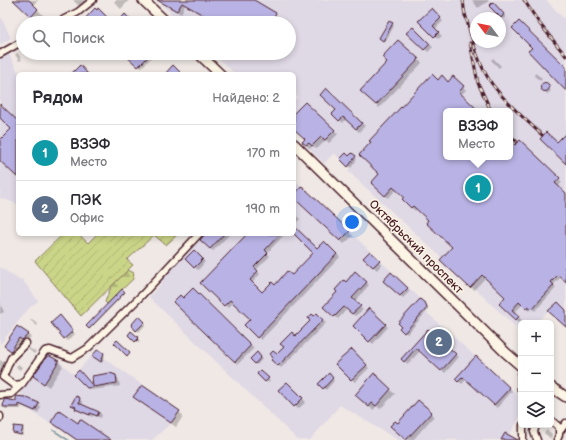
<!DOCTYPE html>
<html lang="ru">
<head>
<meta charset="utf-8">
<style>
  :root { --surface:#fff; --page:#f2f2f3; --text:#2b2b33; --muted:#7c7c81; --line:#e1e1e2; --accent:#111827 }
  body { margin:0; font-family:"Balsamiq Sans",sans-serif; background:var(--page); color:var(--text) }
  .controls { position:absolute; right:12px; bottom:12px; display:grid; overflow:hidden; border-radius:6px; box-shadow:0 2px 6px #0003 }
  .controls button { width:36px; height:36px; display:grid; place-items:center; padding:0; border:0; border-bottom:1px solid var(--line); background:var(--surface); color:var(--text); font:20px sans-serif }
  .compass { position:absolute; left:470px; top:12px; width:36px; height:36px; border-radius:50%; background:var(--surface); box-shadow:0 2px 6px #0003; rotate:302deg }
  .you { position:absolute; left:352px; top:222px; width:14px; height:14px; margin:-10px; border:3px solid #fff; border-radius:50%; background:#1a73e8; box-shadow:0 0 0 6px #1a73e833 }
  .badge { display:grid; place-items:center; width:26px; height:26px; border-radius:50%; background:var(--accent); color:#fff; font-size:13px; font-weight:700 }
  .pin { position:absolute; translate:-50% -50%; border:2px solid #fff; box-shadow:0 1px 4px #0006 }
  .popup { position:absolute; left:443px; top:108px; width:70px; height:52px; box-sizing:border-box; display:grid; place-content:center; border-radius:6px; background:var(--surface); filter:drop-shadow(0 1px 3px #0005); font-size:13px; white-space:nowrap; color:var(--muted) }
  .popup b { font-size:15px; color:var(--text) }
  .popup::after { content:''; position:absolute; left:50%; top:100%; margin-left:-8px; border:8px solid transparent; border-top-color:var(--surface) }
  .list { margin:0; padding:0; list-style:none }
  h2 { display:flex; justify-content:space-between; align-items:center; height:52px; margin:0; padding:0 16px; font-size:17px }
  h2 small { font-size:13px; font-weight:400; color:var(--muted) }
  .list li { display:grid; grid-template-columns:26px 1fr auto; gap:12px; align-items:center; box-sizing:border-box; height:56px; padding:0 16px; border-top:1px solid var(--line) }
  .list b { display:block; font-size:15px; white-space:nowrap }
  .list p { margin:0; font-size:13px; white-space:nowrap; color:var(--muted) }
  .list em { font-size:13px; font-style:normal; color:var(--muted) }
  .icon { flex:none; width:22px; height:22px; fill:none; stroke:currentColor; stroke-width:2; stroke-linecap:round; stroke-linejoin:round }
  .map { position:relative; flex:none; width:566px; height:440px; overflow:hidden }
  .search { position:absolute; background:var(--surface); box-shadow:0 2px 6px #0003; left:16px; top:16px; width:280px; height:44px; display:flex; align-items:center; gap:10px; box-sizing:border-box; padding:0 14px; border-radius:22px; color:var(--muted); font-size:15px }
  .panel { position:absolute; background:var(--surface); box-shadow:0 2px 6px #0003; left:16px; top:72px; width:280px; height:164px; border-radius:6px }
  .map>svg:first-child { display:block }
  .built { fill:#dfd8e5; fill-rule:evenodd }
  .forest { fill:url(#forest-firs); stroke:#8a7a5a }
  .garden { fill:url(#garden-furrows); stroke:#8a7a5a }
  .shadow { fill:#0003 }
  .lines { fill:none; stroke-linecap:round; stroke-linejoin:round }
  .stream { stroke:#668590; stroke-width:1.5 }
  .building { fill:#b9b3e5; stroke:#4a1f2b }
  .minor-casing { stroke:#4a1f2b; stroke-width:9 }
  .primary-casing { stroke:#4a1f2b; stroke-width:12 }
  .minor { stroke:#fcf5e5; stroke-width:6 }
  .primary { stroke:#fcf5e5; stroke-width:9 }
  .rail-casing { stroke:#4a1f2b; stroke-width:3 }
  .rail { stroke:#fcf5e5; stroke-width:1.5; stroke-dasharray:4.5; stroke-linecap:butt }
  .labels { text-anchor:middle; dominant-baseline:central; stroke-width:3; stroke-linejoin:round; paint-order:stroke }
  .street-label { font-size:12px; fill:#4a1f2b; stroke:#fcf5e5 }
</style>
</head>
<body>
<div class="map">
<svg width="566" height="440" viewBox="0 0 566 440">
  <defs>
    <pattern id="forest-firs" width="22" height="20" patternUnits="userSpaceOnUse"><rect width="22" height="20" fill="#cad588"/><path d="M5 1l3.5 6h-7zM16 11l3.5 6h-7z" fill="#afb676"/></pattern>
    <pattern id="garden-furrows" width="10" height="10" patternUnits="userSpaceOnUse"><rect width="10" height="10" fill="#cad588"/><path d="M-1 1l2-2M0 10L10 0M9 11l2-2" fill="none" stroke="#afb676"/></pattern>
  </defs>
  <rect width="100%" height="100%" fill="#efe8e5"/>
  <filter id="ink" filterUnits="userSpaceOnUse"><feTurbulence type="fractalNoise" baseFrequency=".025" numOctaves="2"/><feDisplacementMap in="SourceGraphic" scale="8" xChannelSelector="R" yChannelSelector="G"/><feConvolveMatrix kernelMatrix="1 2 1 2 8 2 1 2 1" color-interpolation-filters="sRGB"/></filter>
  <g filter="url(#ink)">
    <!-- built -->
    <path class="built" d="M157 0H546L566 21V328L548 311 536 323H521V332L472 286 470 288 440 260 441 257 348 171 350 168 334 153 324 163 302 142 305 139 294 129V101L298 97 294 93V74H235L213 53H289V23H181ZM476 18H500V42H476ZM446 111H510V157H446Z
      M0 15 11 38 0 44Z
      M9 54 19 74 18 204 0 198V59Z
      M294 179 426 304 427 308 425 311 519 396 520 417 509 435 515 440H398L340 405 310 440H298L149 297 161 284V279L204 234H294Z
      M0 267 19 280 22 279 38 301 30 307 0 344Z
      M46 352 59 361 74 375 95 352 180 411 171 423 152 440H77L20 404 22 391Z"/>
    <!-- forest -->
    <path class="forest" d="M128 270 134 273 133 279 107 304 105 302 111 287Z"/>
    <!-- garden -->
    <path class="garden" d="M63 234H78L88 243 97 234H178L166 245 154 235 127 260 133 265 81 316 35 261Z"/>
    <!-- shadow -->
    <path class="shadow" d="M15 0H38L33 5 47 19 44 23H38Z
      M73 0H86L91 5 85 12Z
      M116 0H129L121 9 114 2Z
      M163 0H252L279 17 275 23H216L185 5 181 14 165 5 162 2Z
      M472 0H488L489 1 478 8Z
      M493 4 506 17 503 19 490 6Z
      M98 10 112 23H83L97 11Z
      M432 10 443 21 435 29 442 36 438 39 420 21Z
      M392 24 394 26 385 42 382 40Z
      M413 28 433 47 428 52 408 33Z
      M398 41 422 63 379 108 361 91 389 62Z
      M18 53 22 60 19 61 15 54Z
      M67 53H80L74 59Z
      M125 53H156L141 68Z
      M493 58 501 66 499 68 491 60Z
      M535 73 542 78 541 81 534 76Z
      M453 78 466 90 461 95 478 111H446V157H510V142L515 147 520 142 562 182 558 187 566 195V281L561 277 553 285 556 288 535 311 532 308 529 311 522 305 514 313 522 320 519 322 500 304 506 297 485 278 474 290 441 260 453 247 417 208 415 211 406 202 405 197 397 189 388 198 372 183 381 174 438 81 448 83Z
      M545 83 551 91 547 94 541 86Z
      M326 90 365 126 359 132 346 119 343 123 333 114 337 110Z
      M305 103 338 134 329 143 326 140 317 149 313 146 310 149 304 142 306 139 294 127V116Z
      M352 154 357 159 351 168 342 159 349 157Z
      M302 188 353 236 344 244 294 197Z
      M294 214 300 219 294 225Z
      M294 227 317 250 324 242 340 257 261 340 245 325 251 319 234 302 228 308 201 283 248 234H285L267 253 270 256 256 270 260 274 252 283 262 293 292 277 314 253 294 233Z
      M207 234H230L213 251 201 240Z
      M194 251 205 262 198 270 186 259Z
      M370 253 382 264 377 270 365 258Z
      M356 273 369 285 354 302 363 310 355 316 347 309 338 319 325 307Z
      M391 274 410 291 403 298 385 281Z
      M193 289 254 348 238 364 174 302 183 300Z
      M122 290 125 293 90 329 87 326Z
      M420 300 428 307V310L407 334 400 328Z
      M0 303 4 312 0 314Z
      M369 310 388 327 373 344 354 326Z
      M317 315 326 323 281 368 273 360Z
      M139 317 146 324 139 332 132 325Z
      M32 319 38 325 37 326 30 320Z
      M63 319 75 334 67 341 65 338Z
      M17 328 31 337 25 342 22 340 14 352 8 348Z
      M428 330 459 357 445 373 420 351 408 364 402 359Z
      M132 332 140 341 138 343 129 335Z
      M29 348 36 352 34 354 28 349Z
      M352 350 369 368 355 382 336 364Z
      M98 351 105 356 102 363 95 358Z
      M257 354 262 359 257 365 252 359Z
      M50 356 63 366 49 387 34 376Z
      M476 358 512 391 497 408 467 379 462 384 456 379Z
      M0 360 6 364 0 373Z
      M18 364 22 367 20 370 16 367Z
      M260 371 270 381 268 383 258 374Z
      M79 372 95 389 93 377 115 375 118 378 120 386 91 390 75 375Z
      M329 375 334 381 326 390 320 384Z
      M287 383 306 402 298 409 280 391Z
      M390 390 395 394 380 409 377 406 373 410 360 399Z
      M135 397 179 412 183 416 176 427Z
      M76 398 83 402 82 405 99 412 102 415 101 418 93 415V417L79 411 72 404Z
      M17 402 38 404 41 407 38 413 21 406V409H6L4 406Z
      M431 413 434 416 413 440H407L395 430 398 425Z
      M52 422 78 424 109 440H76Z
      M22 428 24 430 23 436 14 433Z
      M547 430 552 434 551 439 544 433Z"/>
    <g class="lines">
      <!-- stream -->
      <path class="stream" d="M53 430 68 440"/>
    </g>
    <!-- building -->
    <path class="building" d="M13 0H29L38 9 31 17Z
      M157 0H254L276 13 270 23H217L182 3 177 11Z
      M493 2 504 14 501 18 489 6Z
      M95 8 97 10 98 8 107 17 101 23H81Z
      M432 8 441 18 433 26 439 32 434 37 418 21Z
      M125 14 134 23H117Z
      M389 21 393 23 383 41 379 38Z
      M519 21 566 67V91L528 51 532 48 512 28Z
      M413 27 430 44 424 50 406 33Z
      M398 40 419 59 376 105 360 91 387 62 382 57Z
      M123 53H152L138 67Z
      M80 65 88 74H71Z
      M173 65 182 74H165Z
      M432 74 438 80 442 75 448 82 453 76 464 86 459 92 479 111H446V157H510V140L515 145 520 140 560 178 555 183 566 193V266L564 268 566 270V282L558 275 551 282 554 285 532 309 528 306 526 309 519 302 512 310 519 316 516 320 499 304 505 297 482 275 470 288 440 260 452 247 426 223 428 220 413 206 411 208 402 199 404 197 393 187 385 196 371 183 379 174 359 155 371 142 369 141Z
      M540.5 87a4.5 4.5 0 1 1 9 0a4.5 4.5 0 1 1-9 0Z
      M326 88 362 123 356 129 343 117 339 121 332 114 336 110 320 95Z
      M305 102 335 130 325 140 321 137 312 146 309 143 306 145 302 142 305 139 294 129V113Z
      M0 104 18 121V178L0 161V140L11 129 0 118Z
      M546 132 557 142 566 133V164L540 139Z
      M346 153 349 156 352 153 356 156 348 167 340 159Z
      M302 186 350 231 340 241 296 200 294 202V195Z
      M294 226 317 248 324 241 337 254 257 338 244 325 250 319 230 300 224 306 200 283 247 234H280L265 250 268 253 254 267 258 271 250 280 262 292 272 282 275 285 287 271 292 275 313 253 294 234Z
      M205 234H224L210 249 200 240Z
      M194 250 203 259 194 268 185 259Z
      M370 251 380 260 373 267 363 258Z
      M355 271 367 282 352 298 361 306 352 314 344 307 334 317 323 307 337 292 335 290 344 280 346 282Z
      M391 272 408 288 400 296 383 281Z
      M193 288 251 345 235 362 173 302 180 295 183 298Z
      M122 289 125 292 89 329 86 326Z
      M420 299 426 304 427 308 404 333 399 328 401 326 398 323Z
      M558 302 566 310V327L548 311Z
      M369 308 386 324 369 342 353 326Z
      M317 313 323 320 278 366 271 360 273 358 270 354 273 351 277 354 284 347 280 344 292 332 295 336 310 321 308 318 312 314 314 316Z
      M60 315 73 331 64 339 51 323Z
      M139 316 145 322 136 331 131 325Z
      M17 326 29 334 22 340 19 338 11 351 4 346Z
      M428 329 456 354 441 371 416 348 404 362 401 359Z
      M131 331 139 338 135 342 128 335Z
      M117 340 130 352 127 356 114 343Z
      M98 349 104 353 101 362 92 356Z
      M352 349 367 365 351 380 335 364Z
      M257 352 261 357 255 364 250 359Z
      M48 355 59 361 44 384 33 376Z
      M476 356 510 388 494 405 463 377 458 382 455 379Z
      M79 370 93 386 92 376 110 373 116 375 117 383 87 388 74 375Z
      M260 370 269 378 265 382 257 374Z
      M329 373 333 378 323 389 318 384Z
      M374 373 391 389 376 406 372 403 369 407 355 395Z
      M287 382 303 398 294 407 278 390Z
      M142 385 180 411 171 423 133 397Z
      M16 396 25 397 39 403 35 411 19 404V407H3L4 399 16 401Z
      M76 396 80 398 79 403 99 412 97 416 90 413V415L75 409 76 407 71 405Z
      M418 400 432 412 406 440 390 426 395 421 398 423Z
      M59 410 78 423 80 419 111 440H77L51 422Z
      M14 426 23 427 21 435 13 433Z
      M505 433 518 440H501Z"/>
    <g class="lines">
      <defs>
        <path id="minor" d="M57 23 78 12 93 0
          M0 54 23 41
          M521 375V390
          M22 384 14 385 3 377 11 358 26 343
          M0 395 11 394 22 384 45 351 50 350 72 358 88 348 142 295 199 234
          M0 416V418
          M551 420 559 427V435L557 440
          M523 425V440
          M536 425 534 432 537 440
          M560 431 566 423"/>
        <path id="primary" d="M143 0 167 23
          M198 53 220 74
          M294 144 505 352 521 366
          M551 387 566 397"/>
      </defs>
      <!-- minor casing -->
      <use href="#minor" class="minor-casing"/>
      <!-- primary casing -->
      <use href="#primary" class="primary-casing"/>
      <!-- minor -->
      <use href="#minor" class="minor"/>
      <!-- primary -->
      <use href="#primary" class="primary"/>
      <defs>
        <path id="rail" d="M463 0 465 16
          M524 0 539 23 566 56
          M464 10C471 35 477 63 492 84 506 103 525 119 542 135
          M470 43 478 83 491 111
          M510 135 517 142"/>
      </defs>
      <!-- rail casing -->
      <use href="#rail" class="rail-casing"/>
      <!-- rail -->
      <use href="#rail" class="rail"/>
    </g>
  </g>
  <g class="labels">
    <!-- street labels -->
    <g class="street-label">
      <text transform="translate(416 247) rotate(45)">Октябрьский проспект</text>
    </g>
  </g>
</svg>
<div class="controls">
<button>+</button>
<button>−</button>
<button><svg class="icon" aria-label="layers" viewBox="0 0 24 24"><path d="M12 4l9 5-9 5-9-5zM3 14l9 5 9-5"/></svg></button>
</div>
<svg class="compass" viewBox="-18 -18 36 36"><path d="M0-13l5 13h-10z" fill="#e53935"/><path d="M0 13l5-13h-10z" fill="#7c7c81"/></svg>
<div class="you"></div>
<div class="pin badge" style="left:478px;top:188px;background:#0f9aa8">1</div>
<div class="popup"><b>ВЗЭФ</b>Место</div>
<div class="pin badge" style="left:439px;top:342px;background:#5c6f8a">2</div>
<div class="search"><svg class="icon" aria-label="search" viewBox="0 0 24 24"><circle cx="10" cy="10" r="6"/><path d="M15 15l6 6"/></svg>Поиск</div>
<section class="panel">
<h2>Рядом<small>Найдено: 2</small></h2>
<ul class="list">
<li><span class="badge" style="background:#0f9aa8">1</span><div><b>ВЗЭФ</b><p>Место</p></div><em>170 m</em></li>
<li><span class="badge" style="background:#5c6f8a">2</span><div><b>ПЭК</b><p>Офис</p></div><em>190 m</em></li>
</ul>
</section>
</div>
</body>
</html>
